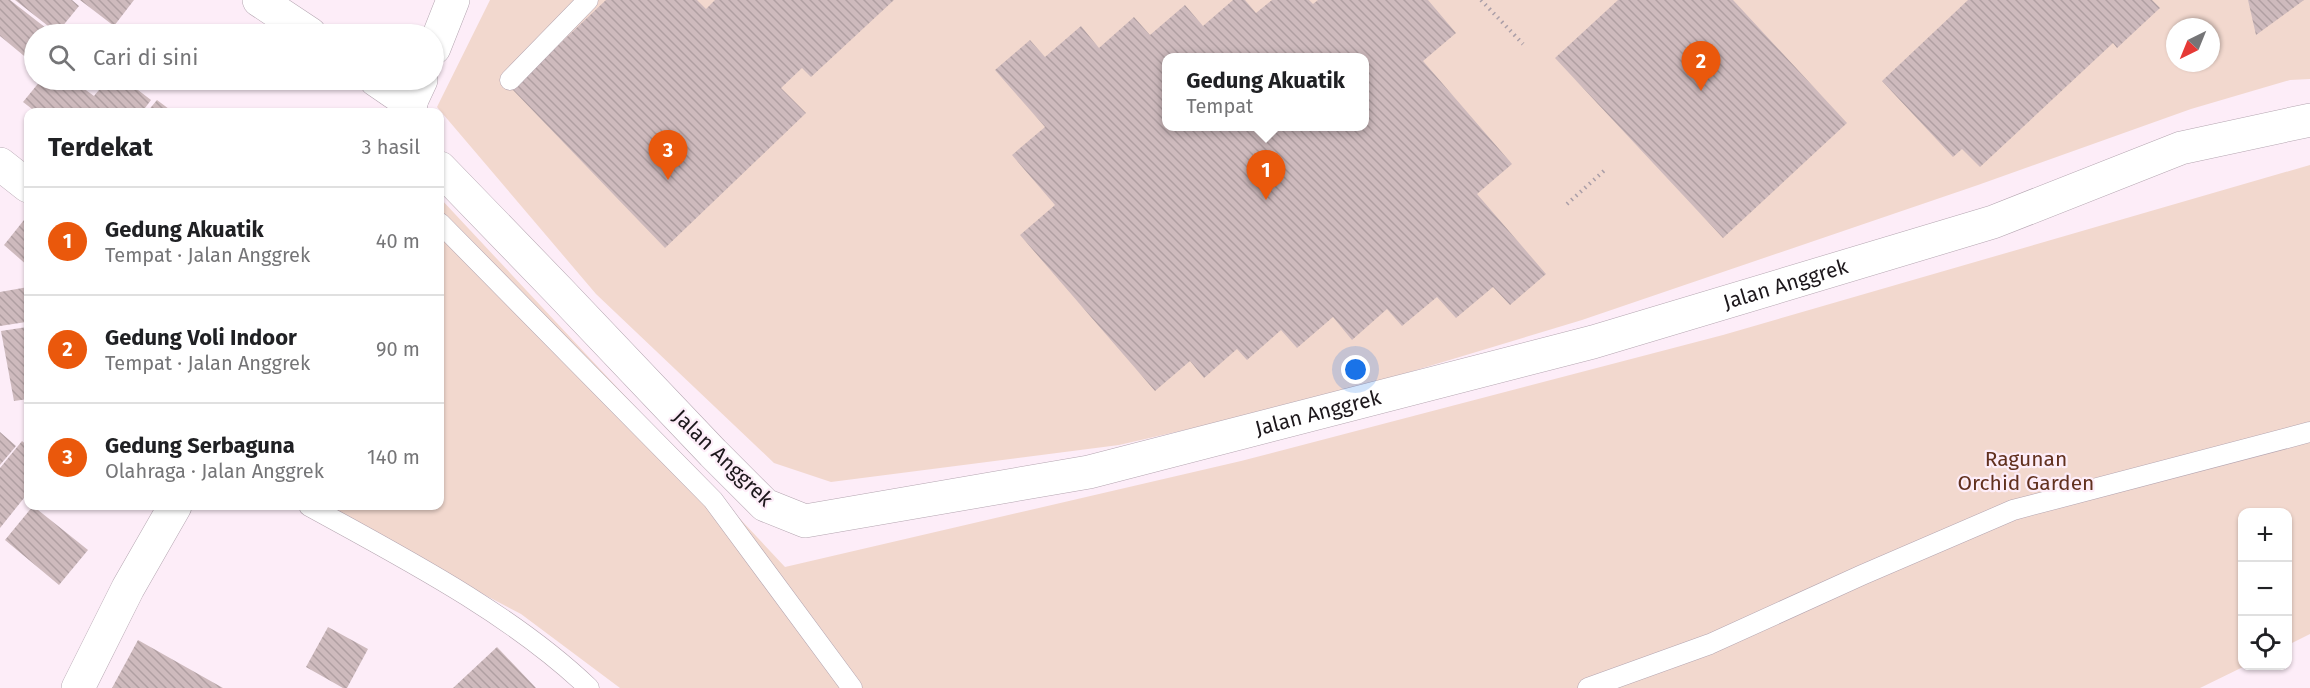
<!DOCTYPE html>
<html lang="id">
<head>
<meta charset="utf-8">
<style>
  :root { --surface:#fff; --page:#f2f2f2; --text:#202124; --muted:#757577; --line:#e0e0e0; --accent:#ea580c }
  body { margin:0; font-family:"Fira Sans",sans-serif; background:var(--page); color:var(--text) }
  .controls { position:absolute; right:18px; bottom:18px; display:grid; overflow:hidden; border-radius:12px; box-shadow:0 2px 4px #0004 }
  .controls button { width:54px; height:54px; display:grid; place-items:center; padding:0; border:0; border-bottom:2px solid var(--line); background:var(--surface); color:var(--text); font:30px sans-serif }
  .compass { position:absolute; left:2166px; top:18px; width:54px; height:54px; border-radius:50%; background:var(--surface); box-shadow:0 2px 4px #0004; rotate:223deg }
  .you { position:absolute; left:1356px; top:370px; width:21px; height:21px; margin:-15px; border:4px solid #fff; border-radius:50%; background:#1a73e8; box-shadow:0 0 0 9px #1a73e833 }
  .badge { display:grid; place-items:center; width:39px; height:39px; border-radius:50%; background:var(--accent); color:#fff; font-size:20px; font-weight:700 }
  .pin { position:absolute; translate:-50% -50px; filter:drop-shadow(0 2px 3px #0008) }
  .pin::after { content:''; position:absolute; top:32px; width:21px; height:18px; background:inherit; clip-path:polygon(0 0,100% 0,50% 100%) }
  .popup { position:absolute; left:1162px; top:53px; width:207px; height:78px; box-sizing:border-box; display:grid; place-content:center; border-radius:12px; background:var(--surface); filter:drop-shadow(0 2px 4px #0005); font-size:20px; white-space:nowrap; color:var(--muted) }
  .popup b { font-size:22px; color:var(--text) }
  .popup::after { content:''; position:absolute; left:50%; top:100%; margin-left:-12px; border:12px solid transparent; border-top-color:var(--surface) }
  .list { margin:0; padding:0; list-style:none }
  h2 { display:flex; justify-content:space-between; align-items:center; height:78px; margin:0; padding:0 24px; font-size:26px }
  h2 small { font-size:20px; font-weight:400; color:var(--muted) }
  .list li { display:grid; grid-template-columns:39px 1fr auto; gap:18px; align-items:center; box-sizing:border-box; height:108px; padding:0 24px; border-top:2px solid var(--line) }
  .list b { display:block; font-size:22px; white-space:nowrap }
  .list p { margin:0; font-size:20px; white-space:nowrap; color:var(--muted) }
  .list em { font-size:20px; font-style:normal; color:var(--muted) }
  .icon { flex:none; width:33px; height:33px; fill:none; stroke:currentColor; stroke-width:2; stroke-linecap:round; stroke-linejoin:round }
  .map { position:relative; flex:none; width:2310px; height:688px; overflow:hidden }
  .search { position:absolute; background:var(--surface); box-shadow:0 2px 4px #0004; left:24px; top:24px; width:420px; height:66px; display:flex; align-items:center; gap:15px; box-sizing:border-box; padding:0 21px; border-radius:33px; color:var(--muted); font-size:22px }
  .panel { position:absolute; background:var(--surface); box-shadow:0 2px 4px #0004; left:24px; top:108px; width:420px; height:402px; border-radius:12px }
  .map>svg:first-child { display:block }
  .garden { fill:#f2d8ce; fill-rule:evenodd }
  .building { fill:url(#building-back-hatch); fill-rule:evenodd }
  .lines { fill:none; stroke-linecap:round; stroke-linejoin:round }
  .lane-casing { stroke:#b4a5b0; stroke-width:21 }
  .street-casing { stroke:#b4a5b0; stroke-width:34 }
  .secondary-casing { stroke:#b4a5b0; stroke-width:34 }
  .path { stroke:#aa9ea7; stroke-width:4; stroke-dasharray:1.5 4.5; stroke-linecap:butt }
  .lane { stroke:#fff; stroke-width:20 }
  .street { stroke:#fff; stroke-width:33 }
  .secondary { stroke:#fff; stroke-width:33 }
  .labels { text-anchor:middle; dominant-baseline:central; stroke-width:4.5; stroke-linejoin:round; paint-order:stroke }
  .street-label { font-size:21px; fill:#1c171b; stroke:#fdedf8 }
  .park-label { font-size:21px; fill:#61301e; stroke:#fdedf8 }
</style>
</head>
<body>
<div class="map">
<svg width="2310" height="688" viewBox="0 0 2310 688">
  <defs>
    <pattern id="building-back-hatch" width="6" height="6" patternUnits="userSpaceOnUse" patternTransform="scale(1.5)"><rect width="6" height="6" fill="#cebabd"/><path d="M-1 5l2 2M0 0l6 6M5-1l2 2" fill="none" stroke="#b09fa2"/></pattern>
  </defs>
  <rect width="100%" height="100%" fill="#fdedf8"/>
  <!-- garden -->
  <path class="garden" d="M490 0H2310V79L2290 80 2191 109 1978 185 1582 320 1320 399 1119 445 831 482 774 463 596 294 437 107ZM2175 27H2211V63H2175ZM1167 58H1365V127H1167Z
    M2310 165V634L2288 645V512H2242V666H2245L2200 688H620L521 614 335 516 343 506H440V198L785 567 1241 461 1723 335Z"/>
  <!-- building -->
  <path class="building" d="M0 0H10L51 32 48 34H34V53L29 60 0 36Z
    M15 0H72L79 6 57 33Z
    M80 0H134L114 26Z
    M606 0H697L706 9 715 0H894L811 77 802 68 781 88 806 113 665 248 512 89Z
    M1233 0H1245L1256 13 1272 0H1309L1313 4 1318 0H1428L1456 33 1423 61 1512 164 1477 194 1546 274 1510 305 1493 287 1456 318 1437 297 1402 326 1387 309 1352 340 1333 317 1297 348 1281 330 1247 360 1237 349 1204 378 1190 361 1155 391 1020 235 1055 205 1012 155 1045 127 995 70 1030 40 1045 57 1081 26 1099 48 1134 17 1150 35 1185 5 1203 26ZM1167 58H1365V127H1167Z
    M1618 0H1733L1847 123 1723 238 1555 58Z
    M1968 0H2152L2160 8 2117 48 2113 43 1980 167 1962 149 1953 157 1882 81Z
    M2248 0H2304L2256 35Z
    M41 80H72L94 96 107 80H125L151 100 142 112H36L23 102Z
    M157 100 173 112H147Z
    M28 215V266L4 245Z
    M28 287V399L14 401 1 331 27 327 26 322 0 326V292Z
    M0 432 16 446 0 465Z
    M22 441 28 446V493L0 528V468Z
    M33 506 88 550 59 585 5 540Z
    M328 627 368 649 347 688H343L306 667Z
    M138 640 223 688H112Z
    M497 647 536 688H453Z"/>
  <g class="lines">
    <defs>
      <path id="lane" d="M510 80 588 0
        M440 223 713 500 852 688
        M309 506C402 557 512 614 589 688
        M1588 688 1710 644 1862 575 2013 510 2310 432"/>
      <g id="street">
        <path d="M259 0 310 34"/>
        <path d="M376 80 411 104"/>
        <path d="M0 164 28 186"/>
        <path id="s1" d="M440 168 559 291 713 453 765 505 805 521 1089 472 1593 342 1993 222 2181 148 2310 120"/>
      </g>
      <path id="secondary" d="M434 48 453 0
        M406 112 421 80
        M78 688 128 588 175 506"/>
    </defs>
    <!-- lane casing -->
    <use href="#lane" class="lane-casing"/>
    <!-- street casing -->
    <use href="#street" class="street-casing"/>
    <!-- secondary casing -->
    <use href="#secondary" class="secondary-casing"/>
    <!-- path -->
    <path class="path" d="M1481 0 1523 44
      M1567 204 1607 168"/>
    <!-- lane -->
    <use href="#lane" class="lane"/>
    <!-- street -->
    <use href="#street" class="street"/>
    <!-- secondary -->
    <use href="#secondary" class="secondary"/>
  </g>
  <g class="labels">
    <!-- street labels -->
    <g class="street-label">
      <text stroke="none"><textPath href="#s1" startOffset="1521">Jalan Anggrek</textPath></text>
      <text stroke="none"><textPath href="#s1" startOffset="1036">Jalan Anggrek</textPath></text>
      <text transform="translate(723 458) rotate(44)">Jalan Anggrek</text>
    </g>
    <!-- park labels -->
    <g class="park-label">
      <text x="2026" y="459">Ragunan<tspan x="2026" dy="24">Orchid Garden</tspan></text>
    </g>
  </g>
</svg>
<div class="controls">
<button>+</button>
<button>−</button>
<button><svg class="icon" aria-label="locate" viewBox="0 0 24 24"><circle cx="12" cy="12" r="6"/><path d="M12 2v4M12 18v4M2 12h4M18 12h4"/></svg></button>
</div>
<svg class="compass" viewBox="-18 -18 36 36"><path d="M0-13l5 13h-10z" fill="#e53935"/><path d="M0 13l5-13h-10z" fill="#757577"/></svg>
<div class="you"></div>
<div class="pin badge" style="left:1266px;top:200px">1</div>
<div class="popup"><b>Gedung Akuatik</b>Tempat</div>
<div class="pin badge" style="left:1701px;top:91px">2</div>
<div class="pin badge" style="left:668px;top:180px">3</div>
<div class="search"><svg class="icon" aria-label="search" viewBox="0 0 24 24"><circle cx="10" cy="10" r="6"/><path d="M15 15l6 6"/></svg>Cari di sini</div>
<section class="panel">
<h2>Terdekat<small>3 hasil</small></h2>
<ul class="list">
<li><span class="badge">1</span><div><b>Gedung Akuatik</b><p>Tempat · Jalan Anggrek</p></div><em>40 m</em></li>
<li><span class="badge">2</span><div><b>Gedung Voli Indoor</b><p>Tempat · Jalan Anggrek</p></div><em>90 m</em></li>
<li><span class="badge">3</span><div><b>Gedung Serbaguna</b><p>Olahraga · Jalan Anggrek</p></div><em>140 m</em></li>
</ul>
</section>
</div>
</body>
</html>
